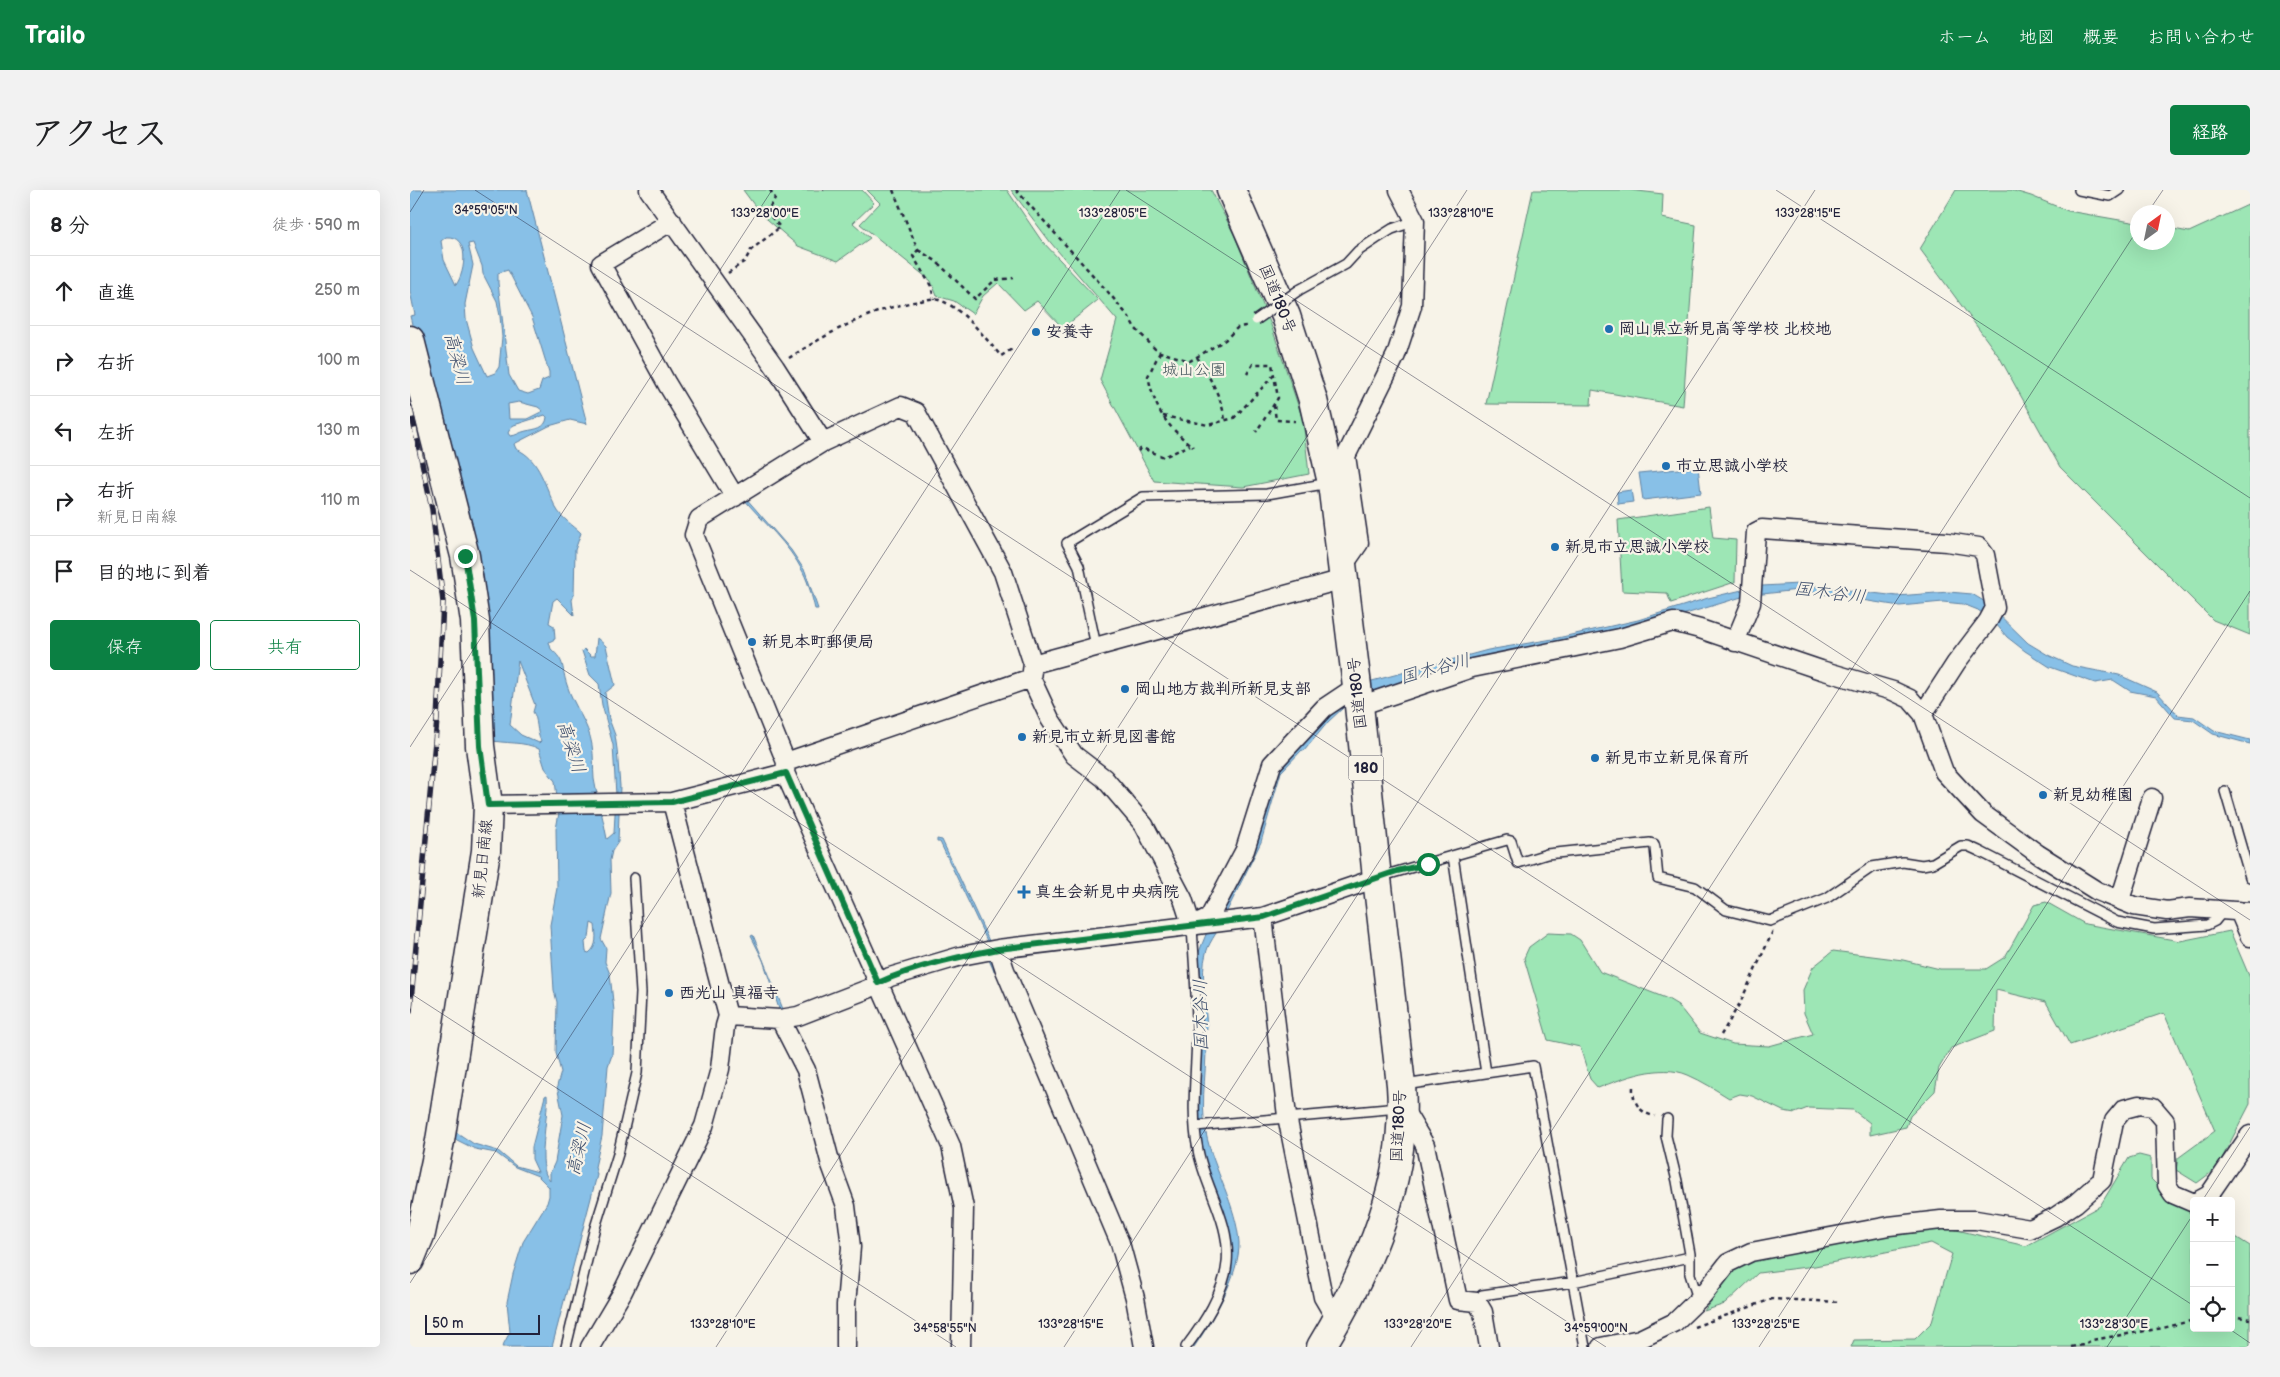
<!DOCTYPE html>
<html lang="ja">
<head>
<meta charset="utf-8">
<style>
  :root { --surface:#fff; --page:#f2f2f2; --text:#202124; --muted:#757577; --line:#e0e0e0; --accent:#0b8043 }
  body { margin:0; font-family:"Balsamiq Sans","Klee One",sans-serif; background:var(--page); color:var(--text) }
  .controls { position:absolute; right:15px; bottom:15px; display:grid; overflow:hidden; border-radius:5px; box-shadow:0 5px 20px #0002 }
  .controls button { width:45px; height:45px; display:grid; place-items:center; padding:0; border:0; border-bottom:1px solid var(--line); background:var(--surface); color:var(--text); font:25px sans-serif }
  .compass { position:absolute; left:1720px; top:15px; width:45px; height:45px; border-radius:50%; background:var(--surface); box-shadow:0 5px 20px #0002; rotate:33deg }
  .scale { position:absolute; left:15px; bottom:12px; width:115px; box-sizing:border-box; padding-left:5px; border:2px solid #22223b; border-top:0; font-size:14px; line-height:18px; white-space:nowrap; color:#22223b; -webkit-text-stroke:4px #f7f3e8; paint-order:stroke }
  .stop { position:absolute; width:15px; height:15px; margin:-11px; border:4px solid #0b8043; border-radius:50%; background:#fff }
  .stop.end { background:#0b8043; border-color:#fff; box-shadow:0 1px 5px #0008 }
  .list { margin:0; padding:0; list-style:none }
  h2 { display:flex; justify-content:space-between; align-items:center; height:65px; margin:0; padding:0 20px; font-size:21px }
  h2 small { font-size:16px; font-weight:400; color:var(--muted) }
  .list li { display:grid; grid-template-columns:32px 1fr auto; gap:15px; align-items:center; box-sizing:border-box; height:70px; padding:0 20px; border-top:1px solid var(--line) }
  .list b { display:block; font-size:19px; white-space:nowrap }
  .list p { margin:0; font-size:16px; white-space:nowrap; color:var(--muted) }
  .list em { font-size:16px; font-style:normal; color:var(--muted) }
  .actions { display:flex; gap:10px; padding:15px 20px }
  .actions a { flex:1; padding:11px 0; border:1px solid var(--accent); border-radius:5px; text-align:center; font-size:18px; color:var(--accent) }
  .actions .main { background:var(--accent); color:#fff }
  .icon { flex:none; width:28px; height:28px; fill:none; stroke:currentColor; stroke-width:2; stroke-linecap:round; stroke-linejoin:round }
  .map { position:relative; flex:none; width:1840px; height:1157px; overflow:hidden; border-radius:5px }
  header { display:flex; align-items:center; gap:30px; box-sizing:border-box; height:70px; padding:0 25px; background:var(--accent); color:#fff }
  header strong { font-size:24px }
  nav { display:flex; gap:28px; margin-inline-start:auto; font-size:18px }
  .intro { display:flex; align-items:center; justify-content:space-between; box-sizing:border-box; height:120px; padding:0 30px }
  h1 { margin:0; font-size:35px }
  .button { padding:12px 22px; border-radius:5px; background:var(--accent); color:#fff; font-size:18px; font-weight:700 }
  main { display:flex; gap:30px; padding:0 30px }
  aside { flex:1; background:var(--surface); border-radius:5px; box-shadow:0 5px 20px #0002 }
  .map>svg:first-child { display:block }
  .green { fill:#9de6b5; stroke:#608478 }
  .water { fill:#88c0e7; stroke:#5f81a2; fill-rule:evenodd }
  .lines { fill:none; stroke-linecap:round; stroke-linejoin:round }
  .stream { stroke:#5f81a2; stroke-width:4.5 }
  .lane-casing { stroke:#22223b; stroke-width:12 }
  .street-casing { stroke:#22223b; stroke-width:21 }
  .primary-casing { stroke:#22223b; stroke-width:31 }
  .highway-casing { stroke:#22223b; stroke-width:31 }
  .path { stroke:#22223b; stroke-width:2.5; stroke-dasharray:4 4; stroke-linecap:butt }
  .lane { stroke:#f7f3e8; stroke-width:9 }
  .street { stroke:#f7f3e8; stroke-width:18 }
  .primary { stroke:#f7f3e8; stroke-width:28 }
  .highway { stroke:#f7f3e8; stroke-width:28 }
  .rail-casing { stroke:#22223b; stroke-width:5.5 }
  .rail { stroke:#f7f3e8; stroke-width:4; stroke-dasharray:11; stroke-linecap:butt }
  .lane-bridge-casing { stroke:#22223b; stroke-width:12; stroke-linecap:butt }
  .lane-bridge { stroke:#f7f3e8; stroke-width:9 }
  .route { stroke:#0b8043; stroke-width:6 }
  .ticks { fill:none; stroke:#22223b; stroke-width:1; stroke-opacity:0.45 }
  .poi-dot { fill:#1f6fb2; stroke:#f7f3e8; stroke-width:2 }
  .labels { text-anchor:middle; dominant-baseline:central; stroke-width:4.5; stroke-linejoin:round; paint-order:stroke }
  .shield { fill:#f7f3e8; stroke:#62616f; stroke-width:1 }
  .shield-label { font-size:15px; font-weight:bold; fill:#22223b }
  .street-label { font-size:16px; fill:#22223b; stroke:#f7f3e8 }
  .poi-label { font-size:16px; font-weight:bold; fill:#22223b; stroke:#f7f3e8; text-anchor:start }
  .park-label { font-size:16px; fill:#41535a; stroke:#f7f3e8 }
  .water-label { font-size:18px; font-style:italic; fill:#41516f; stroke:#f7f3e8 }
  .ticks-label { font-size:12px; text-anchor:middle; fill:#22223b; stroke:#f7f3e8; stroke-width:4.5; stroke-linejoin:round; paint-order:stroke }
</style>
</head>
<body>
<header>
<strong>Trailo</strong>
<nav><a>ホーム</a><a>地図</a><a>概要</a><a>お問い合わせ</a></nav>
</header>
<div class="intro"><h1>アクセス</h1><a class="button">経路</a></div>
<main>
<aside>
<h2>8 分<small>徒歩 · 590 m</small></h2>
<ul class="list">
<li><svg class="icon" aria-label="ahead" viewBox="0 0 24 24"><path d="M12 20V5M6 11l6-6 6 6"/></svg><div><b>直進</b></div><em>250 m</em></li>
<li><svg class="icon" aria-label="right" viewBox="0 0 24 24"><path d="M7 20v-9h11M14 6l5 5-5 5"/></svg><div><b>右折</b></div><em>100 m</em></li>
<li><svg class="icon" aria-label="left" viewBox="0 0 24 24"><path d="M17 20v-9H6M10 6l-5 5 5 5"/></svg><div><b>左折</b></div><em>130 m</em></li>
<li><svg class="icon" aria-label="right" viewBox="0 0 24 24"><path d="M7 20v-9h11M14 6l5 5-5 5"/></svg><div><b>右折</b><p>新見日南線</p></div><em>110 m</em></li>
<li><svg class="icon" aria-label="arrive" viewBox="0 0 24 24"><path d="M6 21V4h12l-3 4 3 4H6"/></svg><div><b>目的地に到着</b></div></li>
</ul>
<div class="actions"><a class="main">保存</a><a>共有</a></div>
</aside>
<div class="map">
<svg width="1840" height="1157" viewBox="0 0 1840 1157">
  <rect width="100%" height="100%" fill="#f7f3e8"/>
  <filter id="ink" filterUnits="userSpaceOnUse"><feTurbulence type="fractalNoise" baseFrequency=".02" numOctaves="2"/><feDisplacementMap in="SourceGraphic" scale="10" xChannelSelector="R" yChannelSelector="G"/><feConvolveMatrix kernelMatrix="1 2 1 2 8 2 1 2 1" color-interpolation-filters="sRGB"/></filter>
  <g filter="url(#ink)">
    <!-- green -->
    <path class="green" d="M333 0H452L464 13 443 33 460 48 428 71 388 56 350 23Z
      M457 0H597L631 50 688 110 653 138 627 111 614 120 588 93 573 106 563 124 544 111 527 106 521 91 450 34 470 13Z
      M601 0H801L824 44 861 135 893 230 899 284 833 297 744 291 690 190 707 130 641 53Z
      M1123 0H1219L1253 4 1252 28 1286 35 1273 216 1182 200 1181 215 1076 214Z
      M1546 0H1601L1621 6 1658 21 1727 33 1728 52H1758V38L1779 42 1840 14V445L1803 430 1650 277 1590 168 1510 59Z
      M1299 317 1303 348 1326 350 1325 392 1261 413 1257 403 1212 401 1208 330Z
      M1636 712 1675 734 1770 751 1820 741 1840 788V914L1807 978 1787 993 1766 980 1768 968 1805 941 1754 823 1660 855 1636 812 1586 800 1585 841 1541 858 1529 878 1525 901 1500 926 1496 937 1460 945V933L1443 920 1398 918 1385 923 1373 921 1342 906 1330 904 1319 908C1306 900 1292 891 1278 885 1250 873 1214 888 1188 898L1180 889 1170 857 1138 850 1114 768 1119 757 1138 743 1161 744 1170 750 1190 782 1258 809 1268 815 1290 843 1323 854 1359 856 1403 844 1394 823 1393 800 1403 777 1423 761 1493 770 1530 779H1576L1595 767 1624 715Z
      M1729 965 1741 968V989L1751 999 1784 1020V1138H1821V1044L1840 1056V1157H1441L1444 1150 1505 1149 1522 1132 1542 1064 1521 1053 1405 1076 1348 1083 1315 1114 1294 1121 1324 1077 1349 1067 1529 1036 1616 1056 1690 1016 1719 968Z"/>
    <!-- water -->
    <path class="water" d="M0 0H117L177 234 160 230 139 236 104 254 106 259C130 268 135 298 146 318 152 329 163 335 171 343L165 360 164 405 162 410 164 425 147 408 143 411 139 433 144 436 145 449 139 452 141 459C156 472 151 477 157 495 163 515 179 534 182 555 184 566 183 578 184 589 187 609 194 630 197 649L204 643 206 605 203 555 192 515 189 494 180 485 172 461 174 459 181 466H185L187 448 196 456 205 495 195 503 199 529 205 545 207 559 210 596 208 652 202 661 200 670 201 703 191 749 196 758 195 772 200 784 204 821 202 865 198 876 192 946 185 977 187 985 142 1157H92L100 1142 97 1112 103 1084 113 1052 137 1013 139 1006V997L128 986 105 977 86 963 65 959 45 949 46 942 64 954 88 961 106 976 128 982 122 969V957L135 906 137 905C139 929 125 976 140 991V983L145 972 153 925 147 896 151 882 146 863 147 812 144 800 140 735 147 698 146 639 149 623 145 591 135 578 129 559C115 551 94 554 78 550L25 227 0 126 5 125 0 101ZM36 47C60 45 56 81 46 95L34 70 31 51ZM63 53 72 76 73 84 87 111 90 126 92 147 89 177 85 183 77 186 64 158 56 129 55 114 63 75 58 54ZM98 80 122 127 139 182V188L132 191 129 200 118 204 108 201 99 185 88 93V83ZM109 212 128 217 133 221 117 229H99L98 214ZM135 225 137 227C136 239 125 239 116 241 110 242 106 246 100 246L98 243 101 237 104 235ZM108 471 125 515 123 522C128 528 126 542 131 551L129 553 111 545 100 535ZM181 733 185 735C186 745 188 756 179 763L176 762 175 752 179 748Z
      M1288 277 1291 303 1233 310 1229 283Z
      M1221 300 1223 312 1208 314 1207 302Z
      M335 307 381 360 395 381 408 419H405C402 407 399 394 393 382 379 354 353 332 333 308Z
      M1389 394 1487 406 1539 402 1562 404 1577 413 1618 453 1638 465 1662 476 1709 485 1747 502 1768 525 1784 527 1804 541 1840 550V554L1803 544 1783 530 1765 528 1746 506 1720 501 1703 490 1685 493 1640 477 1615 461 1597 447 1586 434 1568 420 1553 414 1533 412 1490 416 1388 400 1335 406 1259 429 967 502 934 517 918 532 894 561 892 560 871 582 851 652 815 725C811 739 800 749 796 763 790 784 796 817 797 839L795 840C799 874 789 909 796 943 803 979 827 1016 829 1053 830 1084 802 1131 784 1157H779L819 1071 787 948V767L863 576 923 515 962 491 1078 460 1143 449 1228 430 1298 408 1332 400 1334 397Z
      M527 649 532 650 580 753H578L530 652H527Z
      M343 745 375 824 371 825 353 770 341 746Z"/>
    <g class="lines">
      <!-- stream -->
      <path class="stream" d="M581 770 585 779"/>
      <defs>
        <path id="lane" d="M1669 0 1700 6 1709 0
          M889 100 936 74 948 61 966 49 982 39 1005 31
          M686 456 669 376 657 353 733 307 857 304 919 293
          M1815 601 1840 687
          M1043 666 1076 883
          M969 687 1097 650 1101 651 1108 673 1137 664 1240 653 1244 654 1245 658 1248 688 1285 697 1316 720 1360 731 1417 708 1462 677 1493 672 1512 675 1523 673 1551 656H1558L1569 661 1707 732 1744 739 1797 735 1805 731 1814 720
          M994 895 1123 876 1175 1157
          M1257 929 1256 946 1267 991 1280 1064V1084L1288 1109
          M785 936 989 918
          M1067 1112 1072 1105 1163 1092 1280 1067
          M156 1157 184 1041 208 964 227 883 231 803 224 688
          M776 1157C794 1133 814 1103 817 1073 821 1032 795 998 788 960 780 921 787 879 787 839 787 805 784 771 782 737"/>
        <path id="street" d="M239 0 365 177 413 252
          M262 31 191 74 257 194 325 307
          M933 376 949 353 936 266 986 165 1002 116 1005 31 989 0
          M1325 452 1341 413 1346 342 1352 339 1537 352 1569 357 1575 365 1585 418 1578 431 1546 473 1513 524
          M623 474 934 389
          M949 516 1062 478 1210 448 1263 432 1290 439 1411 480 1483 501 1500 509 1513 524 1534 582 1573 624 1628 664 1687 701 1724 716 1757 721 1780 718 1840 722
          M376 572 621 488
          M78 615 262 612 375 583
          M1710 710 1742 608
          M1829 721 1840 747
          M853 727 877 926 913 1107 927 1131
          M785 735 799 728 835 660 862 574 914 518 947 496
          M588 759 595 780 710 1053 725 1108 734 1157
          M318 826 370 829 388 826 458 799 480 787 551 766 588 759 853 727 967 688
          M370 829 396 880 421 975 436 1016 441 1057 436 1115V1157
          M993 918 1015 955 1048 1110 1067 1112 1073 1122 1079 1157
          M1788 1011 1799 1005 1840 945
          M180 1157 212 1103 294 936 310 879 315 836 318 826 262 612
          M551 1157 554 1018 541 956 375 583 376 572 284 345 289 329 413 252 491 216 506 222 593 382 623 474 621 488 640 529 664 565 694 588 734 635 773 709 782 737
          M1191 1157 1230 1149 1265 1132 1293 1105 1318 1073 1341 1062 1479 1036 1531 1030H1566L1620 1039 1645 1027 1666 1013 1692 990 1704 931 1714 919 1729 915 1743 917 1755 931 1757 995 1763 1004 1784 1013"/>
        <path id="primary" d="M0 150 55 366 65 431 70 556 78 615 76 661 30 951 11 1043 0 1070"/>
        <path id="highway" d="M821 0 876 126 903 210 922 293 947 496 967 688 991 895C998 989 959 1078 911 1157"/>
      </defs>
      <!-- lane casing -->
      <use href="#lane" class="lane-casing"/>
      <!-- street casing -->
      <use href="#street" class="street-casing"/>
      <!-- primary casing -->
      <use href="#primary" class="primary-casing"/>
      <!-- highway casing -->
      <use href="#highway" class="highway-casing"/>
      <!-- path -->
      <path class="path" d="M413 0V1
        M483 0 508 60 503 66 521 96 524 109
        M606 0 698 102 719 127 725 138 747 161 780 171 815 150 828 137 836 136
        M508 60 526 71 565 109 585 90 604 88
        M318 83 335 71 341 60 370 37 357 22 365 8 360 0
        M750 162 738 186C746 222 755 234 783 257
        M787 167C799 186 812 208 815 230
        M379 168C418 143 463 118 510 111 515 110 521 108 525 109 550 114 575 148 591 166L602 159
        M837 184 843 174H862L868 208 846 242
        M864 215 866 230 885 231
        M753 226 798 235 824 228 864 185
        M728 261 732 258 754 267 780 255
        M1311 845 1330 813 1363 741
        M1223 897C1222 911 1230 924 1245 926
        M1821 1126 1840 1129
        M1284 1137 1362 1109 1430 1112
        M1661 1157 1673 1155 1682 1150 1753 1138 1784 1130"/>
      <!-- lane -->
      <use href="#lane" class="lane"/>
      <!-- street -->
      <use href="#street" class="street"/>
      <!-- primary -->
      <use href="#primary" class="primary"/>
      <!-- highway -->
      <use href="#highway" class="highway"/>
      <defs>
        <path id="rail" d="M0 217 22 319 33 412 27 530 0 821"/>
      </defs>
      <!-- rail casing -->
      <use href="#rail" class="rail-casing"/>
      <!-- rail -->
      <use href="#rail" class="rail"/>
      <defs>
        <path id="lane-bridge" d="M846 130 889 100"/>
      </defs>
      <!-- lane-bridge casing -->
      <use href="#lane-bridge" class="lane-bridge-casing"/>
      <!-- lane-bridge -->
      <use href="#lane-bridge" class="lane-bridge"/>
    </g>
  </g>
  <g class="lines" filter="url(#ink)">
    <!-- route -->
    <path class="route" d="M55 366 65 431 70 556 78 615 262 612 376 583 468 793C505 776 548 767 588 759L854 727 987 681 1018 674"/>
  </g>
  <!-- ticks -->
  <path class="ticks" d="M65 0 1784 1116M716 0 1840 730M1366 0 1840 308M0 22 14 0M1738 22 1753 0M0 380 1196 1157M0 557 362 0M0 803 546 1157M1792 1011 1840 937M0 1093 710 0M1818 1138 1840 1153M306 1157 1057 0M654 1157 1405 0M1001 1157 1728 39M1349 1157 1840 401M1697 1157 1784 1023"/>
  <!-- markers -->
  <g class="poi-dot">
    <circle cx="1199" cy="139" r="5"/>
    <circle cx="626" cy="142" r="5"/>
    <circle cx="1256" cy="276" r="5"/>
    <circle cx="1145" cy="357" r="5"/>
    <circle cx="342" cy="452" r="5"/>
    <circle cx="715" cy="499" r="5"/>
    <circle cx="612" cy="547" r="5"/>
    <circle cx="1185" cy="568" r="5"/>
    <circle cx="1633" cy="605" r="5"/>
    <path d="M611.5 694.5h5v5h5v5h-5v5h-5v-5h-5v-5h5z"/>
    <circle cx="259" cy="803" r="5"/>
  </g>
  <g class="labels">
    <!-- shield labels -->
    <rect class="shield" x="938.5" y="565.5" width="35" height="25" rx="4"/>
    <g class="shield-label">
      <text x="956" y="578">180</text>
    </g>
    <!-- street labels -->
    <g class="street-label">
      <text transform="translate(867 109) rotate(68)">国道180号</text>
      <text transform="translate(948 503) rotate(-96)">国道180号</text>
      <text transform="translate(73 669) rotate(-84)">新見日南線</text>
      <text transform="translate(989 936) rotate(-87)">国道180号</text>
    </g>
    <!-- poi labels -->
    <g class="poi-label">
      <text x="1209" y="139">岡山県立新見高等学校 北校地</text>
      <text x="636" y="142">安養寺</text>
      <text x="1266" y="276">市立思誠小学校</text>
      <text x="1155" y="357">新見市立思誠小学校</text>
      <text x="352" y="452">新見本町郵便局</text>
      <text x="725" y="499">岡山地方裁判所新見支部</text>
      <text x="622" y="547">新見市立新見図書館</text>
      <text x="1195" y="568">新見市立新見保育所</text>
      <text x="1643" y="605">新見幼稚園</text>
      <text x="625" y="702">真生会新見中央病院</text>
      <text x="269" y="803">西光山 真福寺</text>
    </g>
    <!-- park labels -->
    <g class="park-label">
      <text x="784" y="180">城山公園</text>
    </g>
    <!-- water labels -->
    <g class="water-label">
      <text transform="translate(47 169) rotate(75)">高梁川</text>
      <text transform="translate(1420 403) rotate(7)">国木谷川</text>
      <text transform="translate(1025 479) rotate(-15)">国木谷川</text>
      <text transform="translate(161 557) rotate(72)">高梁川</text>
      <text transform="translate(791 825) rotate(-91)">国木谷川</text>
      <text transform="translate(169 959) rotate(-77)">高梁川</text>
    </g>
  </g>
  <g class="ticks-label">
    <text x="76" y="24">34°59'05"N</text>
    <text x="355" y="27">133°28'00"E</text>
    <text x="703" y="27">133°28'05"E</text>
    <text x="1051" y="27">133°28'10"E</text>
    <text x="1398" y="27">133°28'15"E</text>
    <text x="313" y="1138">133°28'10"E</text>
    <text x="661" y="1138">133°28'15"E</text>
    <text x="1008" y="1138">133°28'20"E</text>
    <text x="1356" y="1138">133°28'25"E</text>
    <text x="1704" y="1138">133°28'30"E</text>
    <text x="535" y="1142">34°58'55"N</text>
    <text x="1186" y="1142">34°59'00"N</text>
  </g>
</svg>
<div class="controls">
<button>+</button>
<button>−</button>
<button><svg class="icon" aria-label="locate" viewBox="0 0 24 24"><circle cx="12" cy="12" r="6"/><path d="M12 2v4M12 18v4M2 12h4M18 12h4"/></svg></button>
</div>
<svg class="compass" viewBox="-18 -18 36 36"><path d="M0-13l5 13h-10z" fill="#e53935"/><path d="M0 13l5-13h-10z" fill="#757577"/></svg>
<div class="scale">50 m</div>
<div class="stop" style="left:1018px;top:674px"></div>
<div class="stop end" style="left:55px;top:366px"></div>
</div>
</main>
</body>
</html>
